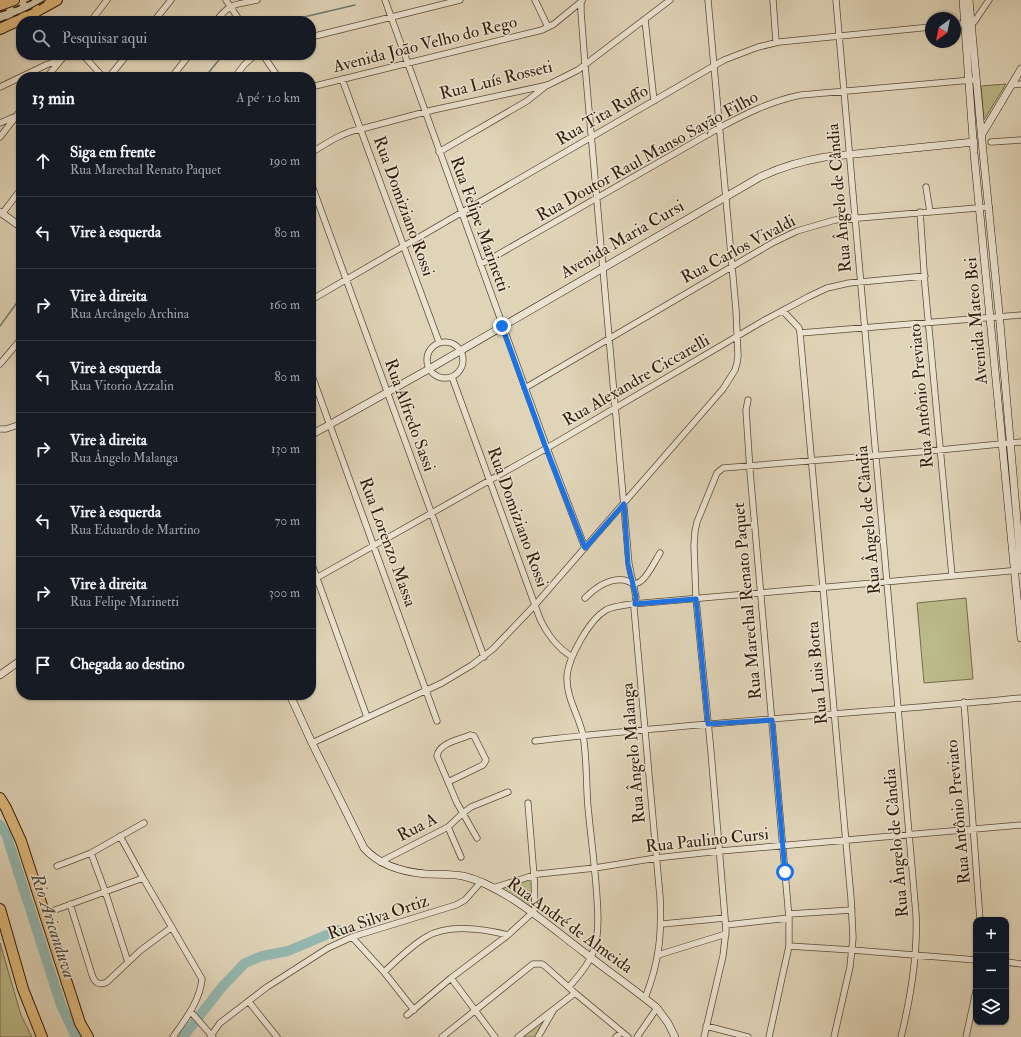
<!DOCTYPE html>
<html lang="pt">
<head>
<meta charset="utf-8">
<style>
  :root { --surface:#171b24; --page:#20242c; --text:#f1f3f6; --muted:#9ea1a6; --line:#363941 }
  body { margin:0; font-family:"IM FELL Double Pica",serif; background:var(--page); color:var(--text) }
  .controls { position:absolute; right:12px; bottom:12px; display:grid; overflow:hidden; border-radius:8px; box-shadow:0 1px 3px #0004 }
  .controls button { width:36px; height:36px; display:grid; place-items:center; padding:0; border:0; border-bottom:1px solid var(--line); background:var(--surface); color:var(--text); font:20px sans-serif }
  .compass { position:absolute; left:925px; top:12px; width:36px; height:36px; border-radius:50%; background:var(--surface); box-shadow:0 1px 3px #0004; rotate:213deg }
  .stop { position:absolute; width:12px; height:12px; margin:-9px; border:3px solid #1a73e8; border-radius:50%; background:#fff }
  .stop.end { background:#1a73e8; border-color:#fff; box-shadow:0 1px 4px #0008 }
  .list { margin:0; padding:0; list-style:none }
  h2 { display:flex; justify-content:space-between; align-items:center; height:52px; margin:0; padding:0 16px; font-size:17px }
  h2 small { font-size:13px; font-weight:400; color:var(--muted) }
  .list li { display:grid; grid-template-columns:26px 1fr auto; gap:12px; align-items:center; box-sizing:border-box; height:72px; padding:0 16px; border-top:1px solid var(--line) }
  .list b { display:block; font-size:15px; white-space:nowrap }
  .list p { margin:0; font-size:13px; white-space:nowrap; color:var(--muted) }
  .list em { font-size:13px; font-style:normal; color:var(--muted) }
  .icon { flex:none; width:22px; height:22px; fill:none; stroke:currentColor; stroke-width:2; stroke-linecap:round; stroke-linejoin:round }
  .map { position:relative; flex:none; width:1021px; height:1037px; overflow:hidden }
  .search { position:absolute; background:var(--surface); box-shadow:0 1px 3px #0004; left:16px; top:16px; width:300px; height:44px; display:flex; align-items:center; gap:10px; box-sizing:border-box; padding:0 14px; border-radius:16px; color:var(--muted); font-size:15px }
  .panel { position:absolute; background:var(--surface); box-shadow:0 1px 3px #0004; left:16px; top:72px; width:300px; height:628px; border-radius:16px }
  .map>svg:first-child { display:block }
  .green { fill:#bbba89; stroke:#766c4a }
  .lines { fill:none; stroke-linecap:round; stroke-linejoin:round }
  .stream { stroke:#6c7a6f; stroke-width:1.5 }
  .river { stroke:#94b8b1; stroke-width:10 }
  .street-casing { stroke:#5c4b36; stroke-width:7 }
  .secondary-casing { stroke:#301d0b; stroke-width:8 }
  .highway-casing { stroke:#301d0b; stroke-width:12 }
  .street { stroke:#ebe3d1; stroke-width:5.5 }
  .secondary { stroke:#ebe3d1; stroke-width:7 }
  .highway { stroke:#e0ba7c; stroke-width:10 }
  .rail { stroke:#301d0b; stroke-width:1.5; stroke-dasharray:7 7; stroke-linecap:butt }
  .route { stroke:#1a73e8; stroke-width:5 }
  .labels { text-anchor:middle; dominant-baseline:central; stroke-width:3; stroke-linejoin:round; paint-order:stroke }
  .street-label { font-size:17px; fill:#301d0b; stroke:#ebe3d1 }
  .water-label { font-size:18px; font-style:italic; fill:#4e4c3d; stroke:#ebe3d1 }
</style>
</head>
<body>
<div class="map">
<svg width="1021" height="1037" viewBox="0 0 1021 1037">
  <rect width="100%" height="100%" fill="#e0d4b8"/>
  <filter id="stains"><feTurbulence type="fractalNoise" baseFrequency=".005" numOctaves="4"/><feColorMatrix values="0 0 0 0 .2 0 0 0 0 .09 0 0 0 0 .02 0 0 0 .5 -.17"/></filter>
  <radialGradient id="worn" r=".72"><stop offset=".6" stop-color="#630" stop-opacity="0"/><stop offset="1" stop-color="#630" stop-opacity=".3"/></radialGradient>
  <!-- green -->
  <path class="green" d="M1006 84 984 120 981 86Z
    M966 598 973 679 924 683 917 603Z
    M532 879V909L500 889 511 885Z
    M0 943 21 1015 32 1037H0Z
    M548 1017 537 1037H522Z"/>
  <g class="lines">
    <!-- stream -->
    <path class="stream" d="M287 21 355 5
      M205 77 223 55
      M0 326 21 297"/>
    <!-- river -->
    <path class="river" d="M0 825 6 834 61 1005 76 1037
      M183 1037 222 987 245 963 262 956 288 951 338 930"/>
    <defs>
      <path id="street" d="M226 0 240 21
        M385 0 547 448 585 548
        M535 0 548 27
        M773 0 776 42
        M836 0 916 914C918 956 911 996 901 1037
        M581 2V12L585 65 629 564 636 597 634 608 660 897C662 935 659 963 645 998
        M645 20 654 101
        M91 21 107 0
        M154 21 171 0
        M216 21C232 1 234 6 257 0
        M955 25 974 22 989 0
        M311 37 460 0
        M83 55 103 77
        M263 55 278 77
        M47 77 65 55
        M109 77 127 55
        M172 77 189 55
        M235 77 244 65 255 55
        M342 79 439 342
        M1011 85 1021 84
        M0 87 46 65 62 59
        M311 87 542 30 554 24 582 1
        M0 123 14 117
        M0 137 21 110
        M991 142 1021 140
        M439 152 527 101 547 85
        M311 153C328 142 345 131 365 128L433 110 548 85 578 70 670 0
        M311 183 484 657
        M926 187 930 212
        M920 212 925 286 952 576
        M2 214 21 189
        M480 264 485 262 719 128C745 114 771 101 801 95L972 80
        M311 300 724 60 758 47 779 42 931 27
        M783 311 799 328 800 333 851 898 853 938 850 967 834 1037
        M800 333 1021 315
        M427 360a18 18 0 1 1 36 0a18 18 0 1 1-36 0Z
        M0 364 21 339
        M311 373 437 721
        M452 377 540 619C548 636 557 647 572 657
        M525 388 774 242 797 231 835 220 989 207
        M748 400 746 410 750 471 789 918V946L769 1037
        M0 429H6L21 424
        M311 562 367 717
        M311 581 547 448 763 321 808 297 827 288 849 283 925 276
        M585 598C595 588 609 578 624 580 630 581 634 587 641 581 648 576 655 561 660 553
        M964 702 980 920
        M535 741C697 722 859 714 1021 698
        M312 743 442 683 472 665 493 649 535 605 723 389 735 370 737 363 738 356 736 310 708 0
        M448 782 483 765 486 760 474 736 470 735C459 740 439 743 437 756L457 803 477 838
        M448 827 461 857
        M120 836 143 878 202 979C200 1001 185 1020 173 1037
        M91 853 105 891 128 962
        M380 862 448 827 463 813 471 807 508 792
        M57 866 91 853 144 823
        M493 888 538 874 595 868 656 858 720 851 1021 825
        M70 904 92 975C95 983 99 986 107 982L141 950 172 927
        M44 914 143 878
        M789 914 852 910
        M662 924 725 918
        M726 925 789 918
        M352 937 384 972 414 1010
        M789 946 852 950 976 960
        M658 955 726 934
        M1006 962 1021 964
        M384 972C397 960 411 946 426 937 449 923 484 929 508 935
        M451 978 495 1037
        M569 987C580 974 591 962 595 946 599 930 598 914 597 898 595 867 591 838 588 807 586 785 587 757 583 735 579 716 566 697 567 677 568 658 589 620 606 610 616 605 633 604 644 603L1021 570
        M249 1002 277 1037
        M191 1012 213 1037
        M407 1015 451 978 508 935 532 913 535 908 534 876 528 803
        M706 1026 748 1037
        M210 1037 220 1023 267 987 328 948 352 937 456 905 465 900 480 883
        M442 1037 533 964H542L546 967 575 993 628 1037
        M518 1037 575 993
        M538 1037 553 1011
        M616 1037 622 1032
        M637 1037 657 1008
        M704 1037 723 956 726 930 711 752 696 599 694 546 695 531 697 522 717 473 723 468 919 452 1021 442
        M966 1037 976 991"/>
      <path id="secondary" d="M963 0 974 153 1021 638
        M969 0 983 152 1000 323 1021 567
        M981 136 1021 69
        M0 212 21 227
        M311 435 429 369 760 177C781 167 802 161 825 157L974 142
        M0 675 21 660
        M290 695 312 743 364 848C380 866 403 872 426 874 439 874 451 874 463 876 505 886 550 927 585 953 609 972 634 989 657 1008L668 1023 675 1037"/>
      <path id="highway" d="M0 5 14 0
        M0 29 30 15 57 0
        M0 798 6 808 21 841 80 1023 88 1037
        M0 909 23 989 42 1037"/>
    </defs>
    <!-- street casing -->
    <use href="#street" class="street-casing"/>
    <!-- secondary casing -->
    <use href="#secondary" class="secondary-casing"/>
    <!-- highway casing -->
    <use href="#highway" class="highway-casing"/>
    <!-- street -->
    <use href="#street" class="street"/>
    <!-- secondary -->
    <use href="#secondary" class="secondary"/>
    <!-- highway -->
    <use href="#highway" class="highway"/>
    <!-- rail -->
    <path class="rail" d="M0 12 16 7 32 0
      M0 22 34 8 47 0"/>
  </g>
  <g class="lines">
    <!-- route -->
    <path class="route" d="M502 326 546 448 585 548 624 504 628 564 636 597 635 604 696 599 708 724 772 720 785 872"/>
  </g>
  <g class="labels">
    <!-- street labels -->
    <g class="street-label">
      <text transform="translate(425 44) rotate(-14)">Avenida João Velho do Rego</text>
      <text transform="translate(496 80) rotate(-14)">Rua Luís Rosseti</text>
      <text transform="translate(602 115) rotate(-30)">Rua Tita Ruffo</text>
      <text transform="translate(647 156) rotate(-29)">Rua Doutor Raul Manso Sayão Filho</text>
      <text transform="translate(839 198) rotate(-95)">Rua Ângelo de Cândia</text>
      <text transform="translate(404 206) rotate(70)">Rua Domiziano Rossi</text>
      <text transform="translate(480 224) rotate(70)">Rua Felipe Marinetti</text>
      <text transform="translate(622 239) rotate(-30)">Avenida Maria Cursi</text>
      <text transform="translate(738 249) rotate(-28)">Rua Carlos Vivaldi</text>
      <text transform="translate(976 321) rotate(-95)">Avenida Mateo Bei</text>
      <text transform="translate(636 380) rotate(-30)">Rua Alexandre Ciccarelli</text>
      <text transform="translate(921 396) rotate(-95)">Rua Antônio Previato</text>
      <text transform="translate(410 415) rotate(70)">Rua Alfredo Sassi</text>
      <text transform="translate(518 517) rotate(70)">Rua Domiziano Rossi</text>
      <text transform="translate(868 520) rotate(-95)">Rua Ângelo de Cândia</text>
      <text transform="translate(388 542) rotate(70)">Rua Lorenzo Massa</text>
      <text transform="translate(747 601) rotate(-95)">Rua Marechal Renato Paquet</text>
      <text transform="translate(817 673) rotate(-95)">Rua Luis Botta</text>
      <text transform="translate(633 753) rotate(-95)">Rua Ângelo Malanga</text>
      <text transform="translate(958 812) rotate(-95)">Rua Antônio Previato</text>
      <text transform="translate(417 827) rotate(-27)">Rua A</text>
      <text transform="translate(707 840) rotate(-6)">Rua Paulino Cursi</text>
      <text transform="translate(896 843) rotate(-95)">Rua Ângelo de Cândia</text>
      <text transform="translate(378 917) rotate(-19)">Rua Silva Ortiz</text>
      <text transform="translate(570 925) rotate(36)">Rua André de Almeida</text>
    </g>
    <!-- water labels -->
    <g class="water-label">
      <text transform="translate(53 926) rotate(72)">Rio Aricanduva</text>
    </g>
  </g>
  <rect width="100%" height="100%" filter="url(#stains)"/>
  <rect width="100%" height="100%" fill="url(#worn)"/>
</svg>
<div class="controls">
<button>+</button>
<button>−</button>
<button><svg class="icon" aria-label="layers" viewBox="0 0 24 24"><path d="M12 4l9 5-9 5-9-5zM3 14l9 5 9-5"/></svg></button>
</div>
<svg class="compass" viewBox="-18 -18 36 36"><path d="M0-13l5 13h-10z" fill="#e53935"/><path d="M0 13l5-13h-10z" fill="#9ea1a6"/></svg>
<div class="stop" style="left:785px;top:872px"></div>
<div class="stop end" style="left:502px;top:326px"></div>
<div class="search"><svg class="icon" aria-label="search" viewBox="0 0 24 24"><circle cx="10" cy="10" r="6"/><path d="M15 15l6 6"/></svg>Pesquisar aqui</div>
<section class="panel">
<h2>13 min<small>A pé · 1.0 km</small></h2>
<ul class="list">
<li><svg class="icon" aria-label="ahead" viewBox="0 0 24 24"><path d="M12 20V5M6 11l6-6 6 6"/></svg><div><b>Siga em frente</b><p>Rua Marechal Renato Paquet</p></div><em>190 m</em></li>
<li><svg class="icon" aria-label="left" viewBox="0 0 24 24"><path d="M17 20v-9H6M10 6l-5 5 5 5"/></svg><div><b>Vire à esquerda</b></div><em>80 m</em></li>
<li><svg class="icon" aria-label="right" viewBox="0 0 24 24"><path d="M7 20v-9h11M14 6l5 5-5 5"/></svg><div><b>Vire à direita</b><p>Rua Arcângelo Archina</p></div><em>160 m</em></li>
<li><svg class="icon" aria-label="left" viewBox="0 0 24 24"><path d="M17 20v-9H6M10 6l-5 5 5 5"/></svg><div><b>Vire à esquerda</b><p>Rua Vitorio Azzalin</p></div><em>80 m</em></li>
<li><svg class="icon" aria-label="right" viewBox="0 0 24 24"><path d="M7 20v-9h11M14 6l5 5-5 5"/></svg><div><b>Vire à direita</b><p>Rua Ângelo Malanga</p></div><em>130 m</em></li>
<li><svg class="icon" aria-label="left" viewBox="0 0 24 24"><path d="M17 20v-9H6M10 6l-5 5 5 5"/></svg><div><b>Vire à esquerda</b><p>Rua Eduardo de Martino</p></div><em>70 m</em></li>
<li><svg class="icon" aria-label="right" viewBox="0 0 24 24"><path d="M7 20v-9h11M14 6l5 5-5 5"/></svg><div><b>Vire à direita</b><p>Rua Felipe Marinetti</p></div><em>300 m</em></li>
<li><svg class="icon" aria-label="arrive" viewBox="0 0 24 24"><path d="M6 21V4h12l-3 4 3 4H6"/></svg><div><b>Chegada ao destino</b></div></li>
</ul>
</section>
</div>
</body>
</html>
